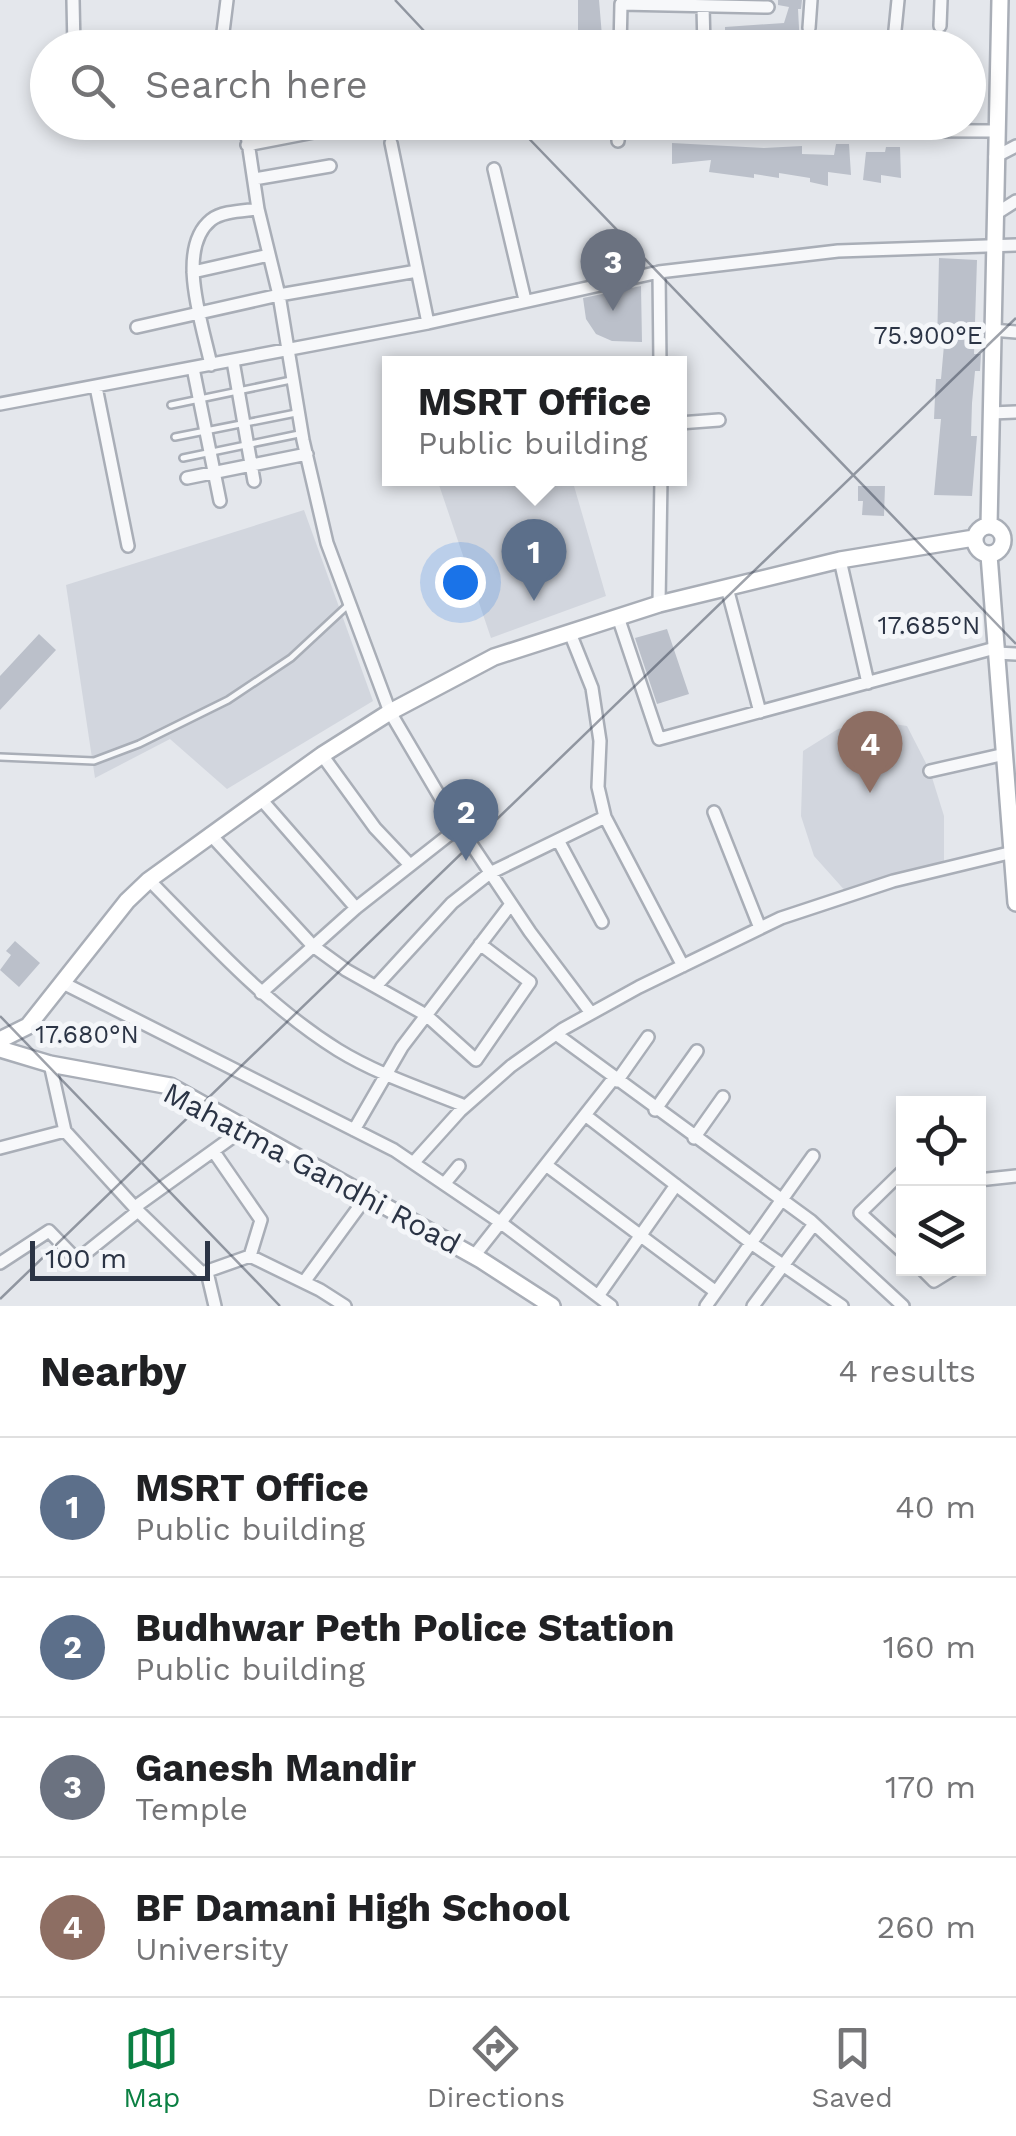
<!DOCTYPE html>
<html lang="en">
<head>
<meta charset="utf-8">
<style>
  :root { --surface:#fff; --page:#f6f6f6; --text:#202124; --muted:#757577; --line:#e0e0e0; --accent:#0b8043 }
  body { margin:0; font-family:"Work Sans",sans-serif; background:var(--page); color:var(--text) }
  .controls { position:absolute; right:30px; bottom:30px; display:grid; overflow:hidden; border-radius:0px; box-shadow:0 5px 15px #0003 }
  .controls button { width:90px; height:90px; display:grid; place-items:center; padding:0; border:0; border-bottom:2px solid var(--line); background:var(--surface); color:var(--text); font:50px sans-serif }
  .scale { position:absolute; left:30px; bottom:25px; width:180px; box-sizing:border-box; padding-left:10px; border:5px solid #2b3445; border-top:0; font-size:28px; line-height:35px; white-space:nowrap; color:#2b3445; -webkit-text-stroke:8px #f4f6f9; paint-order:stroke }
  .you { position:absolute; left:460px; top:582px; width:35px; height:35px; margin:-25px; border:8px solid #fff; border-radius:50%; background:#1a73e8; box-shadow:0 0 0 15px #1a73e833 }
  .badge { display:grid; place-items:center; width:65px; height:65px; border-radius:50%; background:var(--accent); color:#fff; font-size:32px; font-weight:700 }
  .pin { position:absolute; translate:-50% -82px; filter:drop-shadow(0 2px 5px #0008) }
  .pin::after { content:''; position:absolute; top:52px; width:35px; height:30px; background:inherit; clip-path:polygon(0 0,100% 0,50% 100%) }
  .popup { position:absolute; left:382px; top:356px; width:305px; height:130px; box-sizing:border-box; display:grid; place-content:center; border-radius:0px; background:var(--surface); filter:drop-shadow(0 2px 8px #0005); font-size:32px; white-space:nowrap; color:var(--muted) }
  .popup b { font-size:38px; color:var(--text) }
  .popup::after { content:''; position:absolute; left:50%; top:100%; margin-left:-20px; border:20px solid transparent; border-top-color:var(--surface) }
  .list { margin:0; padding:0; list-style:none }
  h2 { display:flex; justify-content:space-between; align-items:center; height:130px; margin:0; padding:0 40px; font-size:42px }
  h2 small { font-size:32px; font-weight:400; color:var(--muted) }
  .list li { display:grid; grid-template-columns:65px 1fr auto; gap:30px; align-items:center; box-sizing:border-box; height:140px; padding:0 40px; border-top:2px solid var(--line) }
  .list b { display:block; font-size:38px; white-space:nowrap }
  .list p { margin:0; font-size:32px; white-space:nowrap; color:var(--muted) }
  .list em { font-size:32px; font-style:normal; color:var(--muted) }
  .icon { flex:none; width:55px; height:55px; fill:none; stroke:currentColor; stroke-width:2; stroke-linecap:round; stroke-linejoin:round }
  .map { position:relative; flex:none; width:1016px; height:1306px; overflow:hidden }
  .search { position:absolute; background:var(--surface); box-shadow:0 5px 15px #0003; left:30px; right:30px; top:30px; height:110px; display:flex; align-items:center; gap:25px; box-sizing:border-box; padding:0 35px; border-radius:55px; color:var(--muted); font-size:38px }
  .sheet { height:690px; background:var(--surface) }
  nav { display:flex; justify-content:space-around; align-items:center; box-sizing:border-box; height:140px; border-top:2px solid var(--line); background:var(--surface); font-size:28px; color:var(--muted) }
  nav a { display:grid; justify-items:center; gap:5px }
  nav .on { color:var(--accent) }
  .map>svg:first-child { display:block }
  .built { fill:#d2d6de }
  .building { fill:#bbc0ca }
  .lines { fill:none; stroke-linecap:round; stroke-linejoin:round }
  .lane-casing { stroke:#a9aeb7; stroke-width:10 }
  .street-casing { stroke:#a9aeb7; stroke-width:16 }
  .secondary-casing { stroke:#a9aeb7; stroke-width:20 }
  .lane { stroke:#f7f8fa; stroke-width:5 }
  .street { stroke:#f7f8fa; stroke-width:11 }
  .secondary { stroke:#fff; stroke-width:15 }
  .ticks { fill:none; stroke:#2b3445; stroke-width:2.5; stroke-opacity:0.45 }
  .labels { text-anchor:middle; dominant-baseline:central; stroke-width:10; stroke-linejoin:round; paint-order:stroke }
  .street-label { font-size:30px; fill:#2b3445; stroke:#f4f6f9 }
  .ticks-label { font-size:25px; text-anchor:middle; fill:#2b3445; stroke:#f4f6f9; stroke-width:10; stroke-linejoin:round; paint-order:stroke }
</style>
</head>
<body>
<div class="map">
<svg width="1016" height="1306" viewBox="0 0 1016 1306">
  <rect width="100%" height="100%" fill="#e4e7ec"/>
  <!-- built -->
  <path class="built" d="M437 479H572L606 596 491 638Z
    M304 510 373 701 227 789 170 739 95 778 66 585Z
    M874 721 907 726 930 771 944 816V867L848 894 814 856 801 816 803 751 838 729Z"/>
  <!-- building -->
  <path class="building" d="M578 0H599L603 48H578Z
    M778 0H802L801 9H798L800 47 772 43 725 46V27L784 23 789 7 778 5Z
    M672 143 764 148 802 146V154L834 155 836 144H849L851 175 828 172V186L810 182V178L779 173V178L754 174V178L709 172 711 160 672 164Z
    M886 147H900L901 178 881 175V183L863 180 866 152H885Z
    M939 258 977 260 974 354H981L980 371H975L972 403 971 436H977L972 496 934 495 941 419H934L935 397 936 379H941L944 345H937Z
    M641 286 642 342 612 341 596 334 586 319 583 298Z
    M858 486H885L884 516 862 515 863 501H858Z
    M667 629 689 694 657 704 635 638Z
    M39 634 56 650 0 710V676Z
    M15 941 40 963 19 987 0 970 11 955 6 951Z"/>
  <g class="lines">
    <defs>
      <path id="lane" d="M171 405 291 380
        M175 437 296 413
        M183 458 299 434
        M0 757 94 761 139 744 228 700 291 658 347 606"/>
      <path id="street" d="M73 0 74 48
        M703 6 704 48
        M940 26 941 0
        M809 28 811 0
        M895 30 898 0
        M221 48 227 0
        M620 48 621 4 768 7
        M245 122 258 209 279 295 303 440 327 543 390 712 443 802 530 932 591 1013
        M704 122V130L995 131
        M618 141 619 122
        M391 143 428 323
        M247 145 314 132
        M995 157 1016 146
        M494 169 525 300
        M254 179 330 166
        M994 215 1016 201
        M193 272 269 255
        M659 272 660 364
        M137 327 279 295 417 271
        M992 330 1016 332
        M233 361 254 481
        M211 365C203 326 175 249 211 220 222 211 244 211 258 209
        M193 368 220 501
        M96 387 128 546
        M0 404 428 323 659 272 838 251 1016 245
        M991 413 1016 412
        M679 423 719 420
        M187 478 307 454
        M840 560 868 683
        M727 588 760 712
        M659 604 661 478
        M618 617 659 739 995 648
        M570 633 592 688 600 741 598 787 605 817 683 966
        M996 653 1016 654
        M322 755 375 828 410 865
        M930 771 1005 754
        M260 798 356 908
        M714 812 760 928
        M210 834 313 946 346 970 426 1015 476 1060 530 982 480 944
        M558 840 602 922
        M149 880C209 941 266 1005 338 1050 377 1074 423 1089 465 1106
        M63 983 394 1150 500 1222 611 1306
        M376 986 452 903 490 873 605 817
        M261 993 356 908 459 827
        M556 1034 811 1221 903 1306
        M50 1064 65 1131 138 1211 202 1273 250 1256 320 1290 345 1306
        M617 1081 648 1037
        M655 1110 697 1051
        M585 1115 751 1243 842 1306
        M354 1130 402 1047 511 904
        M694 1138 723 1097
        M0 1148 65 1131
        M214 1152 261 1220 250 1256
        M414 1162 460 1111 511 1066 563 1029 639 987 781 918 893 881 1013 852
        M546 1165 716 1292
        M904 1170 860 1213 904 1253
        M978 1180 1016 1176
        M445 1183 459 1166
        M135 1207 245 1128
        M474 1256 614 1078
        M0 1263 49 1231 77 1260 138 1211
        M921 1268 934 1281 955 1268
        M207 1272 215 1306
        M304 1282 367 1196
        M598 1296 676 1185
        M706 1306 813 1156
        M753 1306 814 1224"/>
      <path id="secondary" d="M975 540a14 14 0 1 1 28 0a14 14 0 1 1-28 0Z
        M989 526 1000 0
        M989 555 1016 903
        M0 1040 28 1026 127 901 149 880 322 755 390 712 494 657 659 604 840 560 974 538
        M0 1049 50 1064 170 1086 481 1260 552 1306"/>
    </defs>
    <!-- lane casing -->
    <use href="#lane" class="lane-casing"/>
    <!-- street casing -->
    <use href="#street" class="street-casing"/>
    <!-- secondary casing -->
    <use href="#secondary" class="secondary-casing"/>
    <!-- lane -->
    <use href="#lane" class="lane"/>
    <!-- street -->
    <use href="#street" class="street"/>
    <!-- secondary -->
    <use href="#secondary" class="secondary"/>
  </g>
  <!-- ticks -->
  <path class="ticks" d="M395 0 440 48M513 122 1016 644M0 1016 280 1306M0 1299 1016 318"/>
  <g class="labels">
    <!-- street labels -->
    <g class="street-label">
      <text transform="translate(312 1168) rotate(28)">Mahatma Gandhi Road</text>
    </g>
  </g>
  <g class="ticks-label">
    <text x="928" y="344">75.900°E</text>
    <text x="929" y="634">17.685°N</text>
    <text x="87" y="1043">17.680°N</text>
  </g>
</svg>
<div class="controls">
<button><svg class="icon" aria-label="locate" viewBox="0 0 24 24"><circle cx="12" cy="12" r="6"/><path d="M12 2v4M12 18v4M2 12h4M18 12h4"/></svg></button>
<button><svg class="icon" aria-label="layers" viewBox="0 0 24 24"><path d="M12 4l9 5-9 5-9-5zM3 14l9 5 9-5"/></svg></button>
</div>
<div class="scale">100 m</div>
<div class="you"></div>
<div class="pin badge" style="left:534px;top:601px;background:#5c6f8a">1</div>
<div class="popup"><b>MSRT Office</b>Public building</div>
<div class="pin badge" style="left:466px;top:861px;background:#5c6f8a">2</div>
<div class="pin badge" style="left:613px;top:311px;background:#6b7280">3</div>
<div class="pin badge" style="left:870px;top:793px;background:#8d6e63">4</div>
<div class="search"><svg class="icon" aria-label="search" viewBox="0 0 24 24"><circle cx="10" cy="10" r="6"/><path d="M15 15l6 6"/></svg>Search here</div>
</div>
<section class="sheet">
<h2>Nearby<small>4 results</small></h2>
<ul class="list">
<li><span class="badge" style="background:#5c6f8a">1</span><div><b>MSRT Office</b><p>Public building</p></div><em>40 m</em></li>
<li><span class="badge" style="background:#5c6f8a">2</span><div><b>Budhwar Peth Police Station</b><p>Public building</p></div><em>160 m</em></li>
<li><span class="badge" style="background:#6b7280">3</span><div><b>Ganesh Mandir</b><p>Temple</p></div><em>170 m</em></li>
<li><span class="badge" style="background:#8d6e63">4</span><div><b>BF Damani High School</b><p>University</p></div><em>260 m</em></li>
</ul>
</section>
<nav>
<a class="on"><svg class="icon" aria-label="map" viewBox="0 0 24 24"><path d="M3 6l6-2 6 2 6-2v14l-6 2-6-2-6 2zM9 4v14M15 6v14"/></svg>Map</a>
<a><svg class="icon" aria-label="directions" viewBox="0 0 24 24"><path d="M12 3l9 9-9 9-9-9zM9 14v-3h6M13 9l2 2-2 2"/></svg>Directions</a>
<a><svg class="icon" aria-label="saved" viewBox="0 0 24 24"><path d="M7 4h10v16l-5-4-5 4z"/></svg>Saved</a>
</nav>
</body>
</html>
